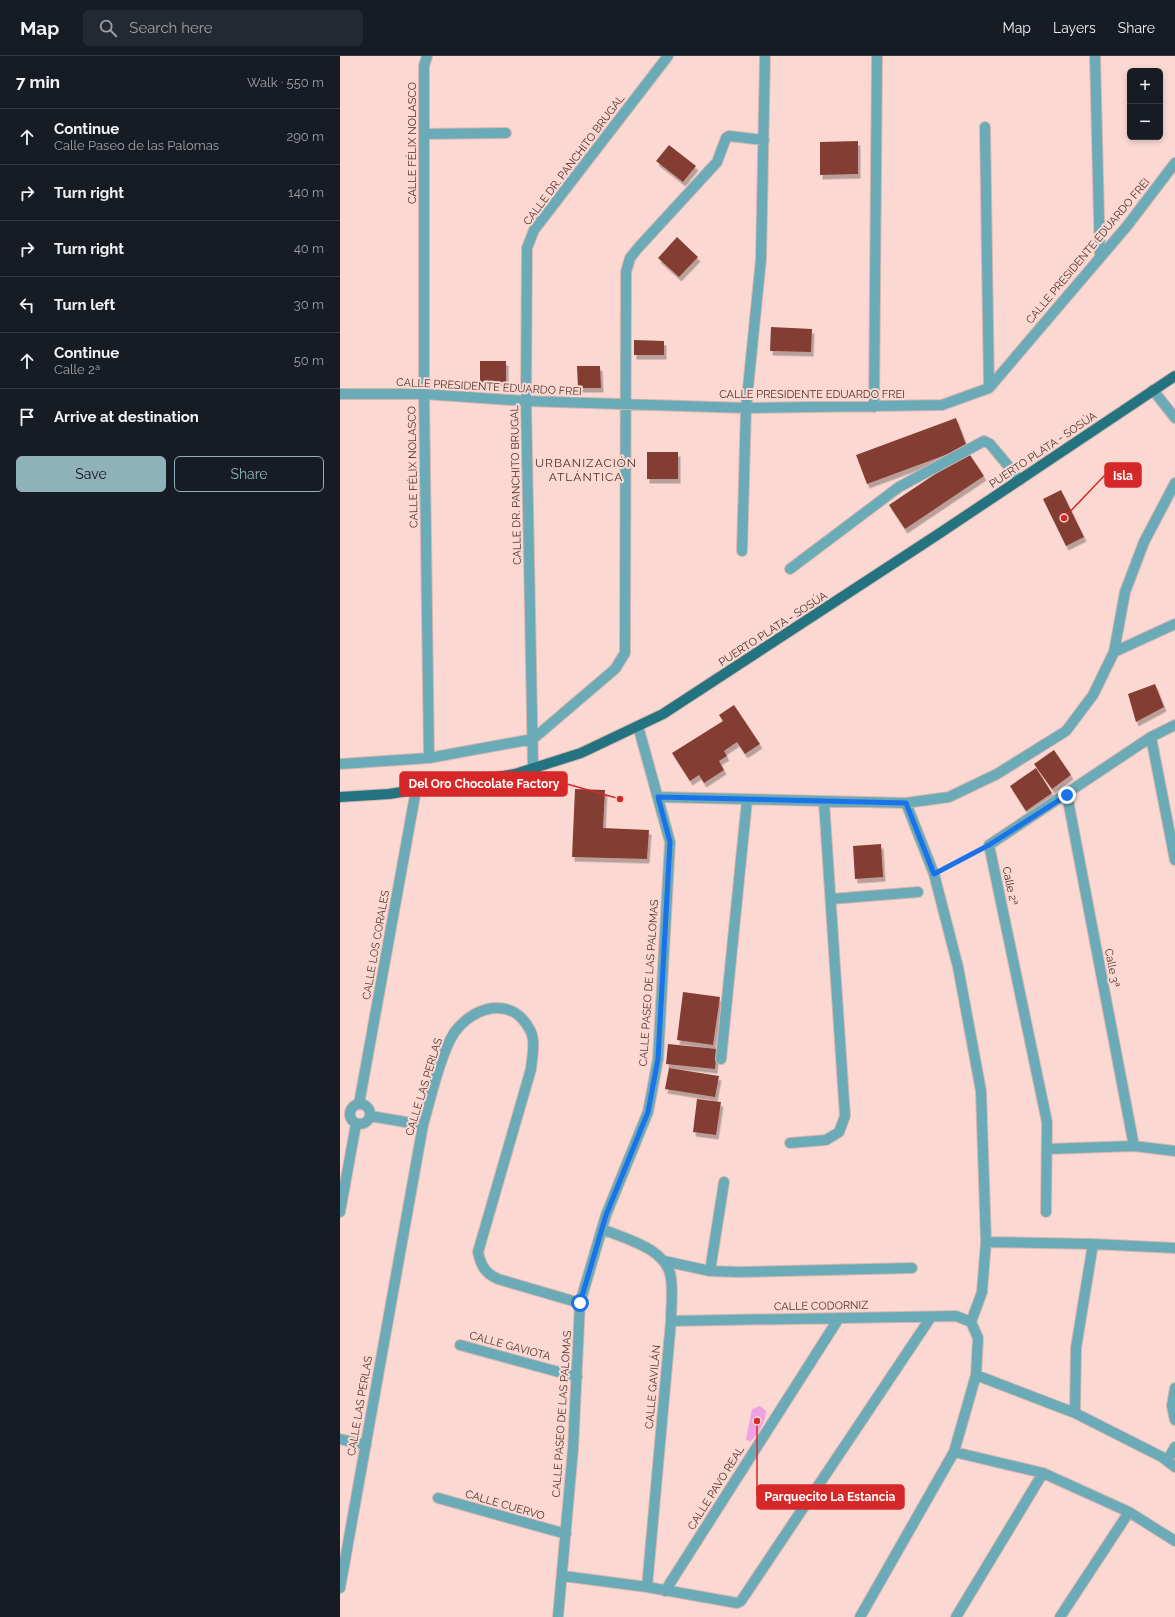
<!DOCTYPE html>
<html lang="en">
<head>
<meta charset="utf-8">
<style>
  :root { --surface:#171b24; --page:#242831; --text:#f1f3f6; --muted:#9ea1a6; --line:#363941; --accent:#8fb2b9 }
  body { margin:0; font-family:Raleway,sans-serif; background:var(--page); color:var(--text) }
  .controls { position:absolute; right:12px; top:12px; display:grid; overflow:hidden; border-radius:6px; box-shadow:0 2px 6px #0003 }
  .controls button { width:36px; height:36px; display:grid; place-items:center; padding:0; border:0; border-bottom:1px solid var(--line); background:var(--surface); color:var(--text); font:20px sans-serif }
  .stop { position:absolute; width:12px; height:12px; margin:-9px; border:3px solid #1a73e8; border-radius:50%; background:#fff }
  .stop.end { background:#1a73e8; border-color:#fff; box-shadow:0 1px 4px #0008 }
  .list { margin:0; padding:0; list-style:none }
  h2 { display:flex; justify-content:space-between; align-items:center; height:52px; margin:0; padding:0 16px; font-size:17px }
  h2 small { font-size:13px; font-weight:400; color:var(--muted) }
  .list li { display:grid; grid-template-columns:26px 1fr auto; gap:12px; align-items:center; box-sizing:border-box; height:56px; padding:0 16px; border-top:1px solid var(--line) }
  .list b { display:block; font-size:15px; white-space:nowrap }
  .list p { margin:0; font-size:13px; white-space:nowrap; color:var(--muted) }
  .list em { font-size:13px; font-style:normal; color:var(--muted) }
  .actions { display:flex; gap:8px; padding:12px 16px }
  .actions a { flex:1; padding:9px 0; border:1px solid var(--accent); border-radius:6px; text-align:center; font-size:14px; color:var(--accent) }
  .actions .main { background:var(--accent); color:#111 }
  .icon { flex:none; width:22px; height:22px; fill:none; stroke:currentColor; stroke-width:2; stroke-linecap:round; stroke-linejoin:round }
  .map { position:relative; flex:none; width:835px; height:1561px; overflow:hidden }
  header { display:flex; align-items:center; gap:24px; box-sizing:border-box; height:56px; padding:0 20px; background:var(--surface); border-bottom:1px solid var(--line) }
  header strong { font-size:19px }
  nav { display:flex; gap:22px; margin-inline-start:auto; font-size:14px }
  .search { width:280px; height:36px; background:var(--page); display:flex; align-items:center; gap:10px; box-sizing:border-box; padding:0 14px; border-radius:6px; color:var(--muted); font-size:15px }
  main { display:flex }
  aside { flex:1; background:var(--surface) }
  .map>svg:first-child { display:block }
  .green { fill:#eea1e5 }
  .building { fill:#843e33; filter:url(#shadow) }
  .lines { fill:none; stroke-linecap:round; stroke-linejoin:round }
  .minor-casing { stroke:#d9b7b0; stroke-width:12 }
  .major-casing { stroke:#d9b7b0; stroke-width:12 }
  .path { stroke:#a7857f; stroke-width:2; stroke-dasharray:1 3; stroke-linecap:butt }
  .minor { stroke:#6aabb7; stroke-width:10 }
  .major { stroke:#237380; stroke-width:10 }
  .route { stroke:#1a73e8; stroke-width:5 }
  .labels { text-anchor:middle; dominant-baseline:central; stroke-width:4; stroke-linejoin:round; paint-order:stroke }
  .street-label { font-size:11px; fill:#51302a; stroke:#fbd9d2 }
  .neighbourhood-label { font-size:12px; letter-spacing:1px; fill:#51302a; stroke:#fbd9d2 }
  .leader { fill:none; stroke:#d62828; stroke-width:1.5 }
  .callout-dot { fill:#d62828; stroke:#fbd9d2; stroke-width:1.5 }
  .callout { fill:#d62828; stroke:#d62828; stroke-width:1.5 }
  .callout-label { font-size:12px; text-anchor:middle; font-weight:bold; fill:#fff }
</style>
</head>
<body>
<header>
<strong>Map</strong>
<div class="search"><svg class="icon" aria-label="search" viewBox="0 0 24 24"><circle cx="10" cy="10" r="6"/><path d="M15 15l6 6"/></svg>Search here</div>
<nav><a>Map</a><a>Layers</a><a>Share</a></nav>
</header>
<main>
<aside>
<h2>7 min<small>Walk · 550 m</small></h2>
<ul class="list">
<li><svg class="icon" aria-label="ahead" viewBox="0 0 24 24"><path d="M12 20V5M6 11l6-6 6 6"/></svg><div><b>Continue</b><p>Calle Paseo de las Palomas</p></div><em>290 m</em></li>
<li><svg class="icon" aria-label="right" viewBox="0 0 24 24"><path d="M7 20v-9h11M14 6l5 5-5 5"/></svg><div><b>Turn right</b></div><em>140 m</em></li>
<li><svg class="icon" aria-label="right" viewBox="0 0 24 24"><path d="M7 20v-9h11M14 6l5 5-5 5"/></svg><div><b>Turn right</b></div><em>40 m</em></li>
<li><svg class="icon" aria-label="left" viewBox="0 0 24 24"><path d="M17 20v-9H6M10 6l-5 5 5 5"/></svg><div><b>Turn left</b></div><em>30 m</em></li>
<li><svg class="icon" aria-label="ahead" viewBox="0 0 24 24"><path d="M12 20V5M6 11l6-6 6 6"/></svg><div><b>Continue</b><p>Calle 2ª</p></div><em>50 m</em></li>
<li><svg class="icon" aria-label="arrive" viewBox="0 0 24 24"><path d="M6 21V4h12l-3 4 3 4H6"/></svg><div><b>Arrive at destination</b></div></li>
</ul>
<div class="actions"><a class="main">Save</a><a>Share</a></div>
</aside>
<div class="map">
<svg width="835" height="1561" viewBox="0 0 835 1561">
  <defs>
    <filter id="shadow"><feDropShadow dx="2.5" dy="4.5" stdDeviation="0" flood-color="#0004"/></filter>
  </defs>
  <rect width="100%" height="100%" fill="#fbd9d2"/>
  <!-- green -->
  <path class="green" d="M420 1350 426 1355C426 1366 417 1379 410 1386L406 1383 412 1353Z"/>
  <!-- building -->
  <path class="building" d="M518 85V118L480 119V86Z
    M329 89 356 110 343 126 316 105Z
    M337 181 358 201 339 221 318 202Z
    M431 271 472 273 471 296 430 295Z
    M294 284 324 285V299H294Z
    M140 305H166V326H140Z
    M237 310H260L261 332H238Z
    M616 362 627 391 527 428 516 399Z
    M307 396H338V423H307Z
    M628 396 644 420 565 473 549 449Z
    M721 434 744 481 726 490 703 443Z
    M815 628 824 651 796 666 788 638Z
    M394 649 420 688 405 698 397 686 384 695 387 700 379 705 384 714 364 727 359 719 350 725 332 697 383 665 379 659Z
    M714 694 731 719 712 733 694 708Z
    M696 712 712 737 686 755 670 730Z
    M235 733 265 734 263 772 309 774 307 803 232 801Z
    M541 788 543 821 515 823 513 790Z
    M343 936 380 941 373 989 337 984Z
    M328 988 377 993 375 1013 326 1008Z
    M329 1012 379 1020 375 1041 325 1033Z
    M357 1043 381 1046 376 1079 353 1076Z"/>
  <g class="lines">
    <defs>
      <path id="minor" d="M87 0 84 10V338L89 702
        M755 0 760 202
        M645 71 649 332
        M84 78 166 77
        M813 334 835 362
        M0 338H84L186 345 406 352 602 349 649 332 787 170 835 107
        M534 351 537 0
        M402 495 406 352 421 203 425 0
        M450 513 559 431 644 385 650 388 680 424
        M774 596 835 568
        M811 681 835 804
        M0 708 89 702 193 683 275 613 285 597 286 216 290 202 298 192 377 106 386 82 389 80 424 84
        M193 712 186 345 187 192 194 174 328 0
        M727 739 794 1090
        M318 741 566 747 609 741 657 718 726 675 753 639 774 596 785 536 804 486 835 427
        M566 747 594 818 618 911 641 1035 646 1186 753 1188 835 1192
        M491 843 578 836
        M381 1003 407 744
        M19 1048 76 734
        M10 1058a10 10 0 1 1 20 0a10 10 0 1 1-20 0Z
        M30 1060 83 1069
        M450 1087 486 1084 499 1076 505 1060 484 746
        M707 1093 794 1090 835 1095
        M0 1156 16 1068
        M706 1156 707 1066 649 789 811 681 835 669
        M262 1173C285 1183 327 1192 331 1222 333 1236 331 1252 331 1265L307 1531
        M324 1205 370 1215 384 1126
        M370 1215 398 1216 572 1212
        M331 1265 616 1260 631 1266
        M120 1289 237 1321
        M636 1319 735 1357 822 1401 835 1411
        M835 1332 832 1350 835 1364
        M735 1357 736 1292 753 1188
        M0 1383 26 1389
        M614 1396 703 1417 789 1456 835 1485
        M827 1405 835 1391
        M98 1442 226 1478
        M223 1520 307 1531 397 1547 401 1545 591 1261
        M0 1532 83 1069C90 1044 101 997 114 977 133 950 172 939 190 974 196 985 192 1001 191 1013L138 1196C141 1210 145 1217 158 1223L240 1247
        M325 1535 499 1262
        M218 1561 233 1393 240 1247 266 1159 308 1056 318 1003 330 786 298 670
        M520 1561 614 1396 636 1319 638 1282 631 1266 642 1236 646 1186
        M616 1561 703 1417
        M720 1561 789 1456"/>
      <path id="major" d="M0 741 49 738 175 718 241 697 323 658 597 479 835 320"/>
    </defs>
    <!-- minor casing -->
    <use href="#minor" class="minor-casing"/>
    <!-- major casing -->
    <use href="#major" class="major-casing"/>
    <!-- path -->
    <path class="path" d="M604 813 639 794"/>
    <!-- minor -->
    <use href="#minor" class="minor"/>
    <!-- major -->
    <use href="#major" class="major"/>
  </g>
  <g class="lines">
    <!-- route -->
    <path class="route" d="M240 1247 266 1159 308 1056 318 1003 330 786 318 741 566 747 594 818 649 789 727 739"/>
  </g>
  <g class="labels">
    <!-- street labels -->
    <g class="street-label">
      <text transform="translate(72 87) rotate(-90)">CALLE FÉLIX NOLASCO</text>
      <text transform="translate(234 104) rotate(-53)">CALLE DR. PANCHITO BRUGAL</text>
      <text transform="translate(748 195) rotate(-50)">CALLE PRESIDENTE EDUARDO FREI</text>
      <text transform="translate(149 331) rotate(3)">CALLE PRESIDENTE EDUARDO FREI</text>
      <text x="472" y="338">CALLE PRESIDENTE EDUARDO FREI</text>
      <text transform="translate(703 394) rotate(-34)">PUERTO PLATA - SOSÚA</text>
      <text transform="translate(73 411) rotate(-91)">CALLE FÉLIX NOLASCO</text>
      <text transform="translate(176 429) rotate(-91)">CALLE DR. PANCHITO BRUGAL</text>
      <text transform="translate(433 573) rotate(-33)">PUERTO PLATA - SOSÚA</text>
      <text transform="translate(670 830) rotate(78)">Calle 2ª</text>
      <text transform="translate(36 889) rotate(-80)">CALLE LOS CORALES</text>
      <text transform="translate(772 912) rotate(79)">Calle 3ª</text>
      <text transform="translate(309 927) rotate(-86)">CALLE PASEO DE LAS PALOMAS</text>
      <text transform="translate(84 1031) rotate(-73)">CALLE LAS PERLAS</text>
      <text transform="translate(481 1250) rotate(-1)">CALLE CODORNIZ</text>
      <text transform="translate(170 1290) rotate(15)">CALLE GAVIOTA</text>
      <text transform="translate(313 1331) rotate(-85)">CALLE GAVILÁN</text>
      <text transform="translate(20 1350) rotate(-80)">CALLE LAS PERLAS</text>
      <text transform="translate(222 1358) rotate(-86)">CALLE PASEO DE LAS PALOMAS</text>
      <text transform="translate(376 1432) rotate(-58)">CALLE PAVO REAL</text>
      <text transform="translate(165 1449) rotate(16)">CALLE CUERVO</text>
    </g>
    <!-- neighbourhood labels -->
    <g class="neighbourhood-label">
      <text x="246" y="407">URBANIZACIÓN<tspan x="246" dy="14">ATLÁNTICA</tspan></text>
    </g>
  </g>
  <!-- callouts -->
  <path class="leader" d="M724 462L765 419M280 743L227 728M417 1365L417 1441"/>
  <g class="callout-dot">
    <circle cx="724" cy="462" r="4"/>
    <circle cx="280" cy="743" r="4"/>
    <circle cx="417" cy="1365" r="4"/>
  </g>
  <g class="callout">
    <rect x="765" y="407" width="36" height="24" rx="4"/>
    <rect x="60" y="716" width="167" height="24" rx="4"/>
    <rect x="417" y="1429" width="147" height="24" rx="4"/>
  </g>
  <g class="callout-label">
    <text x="783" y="424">Isla</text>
    <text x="144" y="732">Del Oro Chocolate Factory</text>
    <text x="490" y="1445">Parquecito La Estancia</text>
  </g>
</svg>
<div class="controls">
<button>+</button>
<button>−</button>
</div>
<div class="stop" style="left:240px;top:1247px"></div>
<div class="stop end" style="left:727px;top:739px"></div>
</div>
</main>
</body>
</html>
